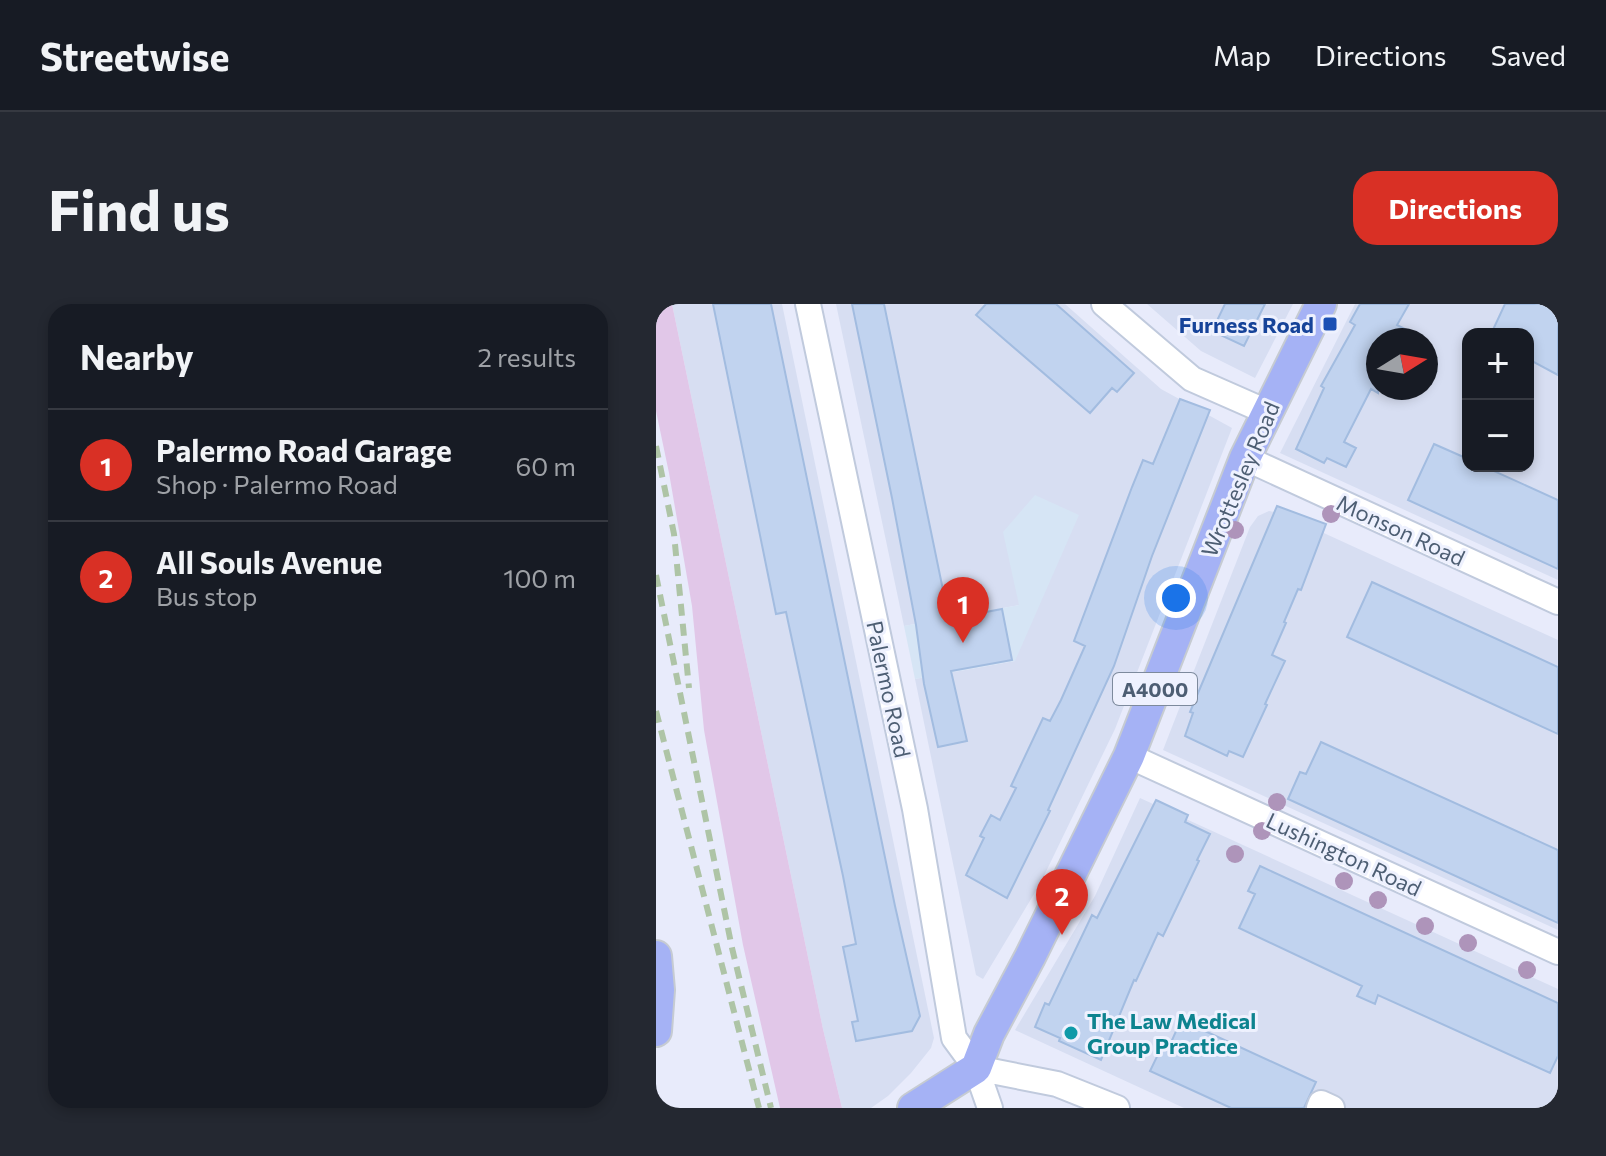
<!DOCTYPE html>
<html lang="en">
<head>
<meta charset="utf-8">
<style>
  :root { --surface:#171b24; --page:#242831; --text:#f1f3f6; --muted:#9ea1a6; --line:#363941; --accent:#d93025 }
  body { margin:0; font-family:Commissioner,sans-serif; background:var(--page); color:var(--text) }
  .controls { position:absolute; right:24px; top:24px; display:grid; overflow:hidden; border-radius:16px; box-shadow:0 4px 12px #0003 }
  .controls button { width:72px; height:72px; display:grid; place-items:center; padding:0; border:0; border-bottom:2px solid var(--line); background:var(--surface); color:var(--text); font:40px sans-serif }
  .compass { position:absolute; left:710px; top:24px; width:72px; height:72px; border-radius:50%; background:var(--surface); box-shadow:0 4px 12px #0003; rotate:79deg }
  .you { position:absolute; left:520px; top:294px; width:28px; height:28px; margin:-20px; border:6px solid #fff; border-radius:50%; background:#1a73e8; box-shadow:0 0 0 12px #1a73e833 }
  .badge { display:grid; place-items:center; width:52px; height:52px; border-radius:50%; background:var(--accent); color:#fff; font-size:26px; font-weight:700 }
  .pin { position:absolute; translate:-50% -66px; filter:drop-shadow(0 2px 4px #0008) }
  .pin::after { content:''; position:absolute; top:42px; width:28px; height:24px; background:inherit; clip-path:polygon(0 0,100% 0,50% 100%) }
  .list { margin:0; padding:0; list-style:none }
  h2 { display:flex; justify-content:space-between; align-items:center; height:104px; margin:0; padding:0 32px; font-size:34px }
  h2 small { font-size:26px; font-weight:400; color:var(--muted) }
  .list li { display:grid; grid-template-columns:52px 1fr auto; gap:24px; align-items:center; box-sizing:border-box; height:112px; padding:0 32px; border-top:2px solid var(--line) }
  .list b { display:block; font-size:30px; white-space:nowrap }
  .list p { margin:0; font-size:26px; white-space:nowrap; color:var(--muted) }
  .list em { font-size:26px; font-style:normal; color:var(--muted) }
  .map { position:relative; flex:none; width:902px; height:804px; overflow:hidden; border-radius:24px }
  header { display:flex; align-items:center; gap:48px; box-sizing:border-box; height:112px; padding:0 40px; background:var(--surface); border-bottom:2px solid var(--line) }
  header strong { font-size:38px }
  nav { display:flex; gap:44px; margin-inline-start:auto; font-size:28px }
  .intro { display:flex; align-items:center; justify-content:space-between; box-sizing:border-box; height:192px; padding:0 48px }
  h1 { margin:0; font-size:56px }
  .button { padding:20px 36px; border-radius:24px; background:var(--accent); color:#fff; font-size:28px; font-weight:700 }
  main { display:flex; gap:48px; padding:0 48px }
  aside { flex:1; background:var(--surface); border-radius:24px; box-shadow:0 4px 12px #0003 }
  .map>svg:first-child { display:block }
  .residential { fill:#d7def2; fill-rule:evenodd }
  .commercial { fill:#d6e5f5 }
  .green { fill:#e1c7e8 }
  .building { fill:#c1d3ef; stroke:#a2bce0; stroke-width:2 }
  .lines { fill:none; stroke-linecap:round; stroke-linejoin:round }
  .minor-casing { stroke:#c0cadd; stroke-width:28 }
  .major-casing { stroke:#c6cbd2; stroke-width:34 }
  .minor { stroke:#fff; stroke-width:24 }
  .major { stroke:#a5b2f5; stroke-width:30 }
  .rail { stroke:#aec4a6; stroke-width:6; stroke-dasharray:12 8; stroke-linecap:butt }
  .tree { fill:#ae94ba }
  .transit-dot { fill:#1a4fb4; stroke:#eef1fe; stroke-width:3 }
  .culture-dot { fill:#0f9aa8; stroke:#eef1fe; stroke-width:3 }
  .labels { text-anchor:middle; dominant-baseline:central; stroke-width:6; stroke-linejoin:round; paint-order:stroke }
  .shield { fill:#eef1fe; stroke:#7d8a9d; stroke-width:2 }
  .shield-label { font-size:20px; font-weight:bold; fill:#4d5e73 }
  .transit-label { font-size:22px; font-weight:bold; fill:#164399; stroke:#eef1fe; text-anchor:end }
  .street-label { font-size:22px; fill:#4d5e73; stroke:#eef1fe }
  .culture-label { font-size:22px; font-weight:bold; fill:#0d838f; stroke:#eef1fe; text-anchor:start }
</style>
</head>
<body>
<header>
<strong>Streetwise</strong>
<nav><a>Map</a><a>Directions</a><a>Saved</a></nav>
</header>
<div class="intro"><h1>Find us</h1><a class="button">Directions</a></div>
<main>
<aside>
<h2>Nearby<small>2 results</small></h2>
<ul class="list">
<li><span class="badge">1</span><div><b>Palermo Road Garage</b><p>Shop · Palermo Road</p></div><em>60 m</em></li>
<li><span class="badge">2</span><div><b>All Souls Avenue</b><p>Bus stop</p></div><em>100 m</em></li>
</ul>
</aside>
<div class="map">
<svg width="902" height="804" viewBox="0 0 902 804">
  <rect width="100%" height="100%" fill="#e8ebfb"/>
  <!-- residential -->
  <path class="residential" d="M16 0H126L278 734 275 744 255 769 232 792 215 804H186L167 725Z
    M180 0H409L505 85 576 124 459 425 384 580 327 675 320 671 259 375 359 357 363 301 248 322Z
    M491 0H637L599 74 545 47Z
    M699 0H902V276L624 149ZM812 30H872V162H812ZM722 36H770V84H722Z
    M613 207 624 209 902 336V626L507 446 594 223 602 212Z
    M484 494 902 685V804H528L359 726 439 592Z"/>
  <!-- commercial -->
  <path class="commercial" d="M379 191 423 211 359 357 259 375 248 322 363 301 347 228Z"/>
  <!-- green -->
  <path class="green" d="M0 0H16L167 725 186 804H124L87 641 48 426 36 302 13 169 0 107Z"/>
  <!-- building -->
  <path class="building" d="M57 0H115L239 602 264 712 256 727 200 737 196 718 202 717 187 643 200 640 187 572 130 308 120 310Z
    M196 0H228L293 315 346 305 356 356 295 367 311 437 282 443 268 380 260 321 236 194Z
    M330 0H400L478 69 461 88 456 84 434 109 320 11Z
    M569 0H609L588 42 556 27Z
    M704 0H753L741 21 770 36H722V89L715 85 688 138 700 144 690 163 671 154 668 159 640 145 668 84 665 82 699 21 694 18Z
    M849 0H902V71L872 55V30H835Z
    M524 95 554 106 496 252 458 362 392 506 394 507 351 594 310 571 328 534 324 532 335 511 344 516 360 484 355 482 387 414 394 417 405 396 429 342 418 337 476 183 487 156 497 160Z
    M778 140 812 155V162H827L902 196V265L752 196Z
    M621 202 670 220 645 286 642 285 628 318 630 319 616 351 629 357 609 400 611 401 587 453 573 447 571 452 529 432 537 409 534 408Z
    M716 278 902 363V430L691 333Z
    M665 438 902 546V619L632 495 644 468 650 470Z
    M500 496 532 511 529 518 554 530 541 556 543 557 507 632 502 629 480 677 478 676 445 756 403 737 404 734 379 723 389 699 393 701 436 611 441 614Z
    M604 562 902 699V752L894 769 722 691 719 700 701 692 706 682 583 624 599 590 592 587Z
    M525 716 660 778 648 804H575L494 767 507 740 513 743Z"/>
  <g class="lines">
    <defs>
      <path id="minor" d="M152 0 259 505 298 734 320 764 334 804
        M448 0 536 75 611 108
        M589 154 902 298
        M473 452 902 648
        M320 764 401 780 461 804
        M663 804 665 799 676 804"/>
      <path id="major" d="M0 652 3 686 0 727
        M257 804 320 764 333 730 374 653 473 452 589 154 665 0"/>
    </defs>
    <!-- minor casing -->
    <use href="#minor" class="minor-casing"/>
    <!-- major casing -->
    <use href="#major" class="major-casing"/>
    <!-- minor -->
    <use href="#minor" class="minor"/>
    <!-- major -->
    <use href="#major" class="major"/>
    <!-- rail -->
    <path class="rail" d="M0 142 18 230 33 384
      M0 271 76 644 115 804
      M0 407 103 804"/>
  </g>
  <!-- trees -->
  <g class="tree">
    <circle cx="675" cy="210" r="9"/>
    <circle cx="579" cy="226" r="9"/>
    <circle cx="525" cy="383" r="9"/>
    <circle cx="621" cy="498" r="9"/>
    <circle cx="606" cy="527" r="9"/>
    <circle cx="579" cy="550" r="9"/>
    <circle cx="688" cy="577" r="9"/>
    <circle cx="722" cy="596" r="9"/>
    <circle cx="769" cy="622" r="9"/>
    <circle cx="812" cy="639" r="9"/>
    <circle cx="871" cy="666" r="9"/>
  </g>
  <!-- markers -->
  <rect class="transit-dot" x="666" y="12" width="16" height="16" rx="4"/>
  <circle class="culture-dot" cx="415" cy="729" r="8"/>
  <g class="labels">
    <!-- shield labels -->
    <rect class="shield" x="457" y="369" width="84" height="32" rx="6"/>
    <g class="shield-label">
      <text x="499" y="385">A4000</text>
    </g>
    <!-- transit labels -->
    <g class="transit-label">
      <text x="658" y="20">Furness Road</text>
    </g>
    <!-- street labels -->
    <g class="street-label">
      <text transform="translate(584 175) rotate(-67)">Wrottesley Road</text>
      <text transform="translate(745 226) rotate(25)">Monson Road</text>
      <text transform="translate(233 385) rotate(78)">Palermo Road</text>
      <text transform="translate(688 550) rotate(25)">Lushington Road</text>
    </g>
    <!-- culture labels -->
    <g class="culture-label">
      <text x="431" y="716">The Law Medical<tspan x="431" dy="25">Group Practice</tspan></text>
    </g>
  </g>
</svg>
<div class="controls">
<button>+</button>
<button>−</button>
</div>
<svg class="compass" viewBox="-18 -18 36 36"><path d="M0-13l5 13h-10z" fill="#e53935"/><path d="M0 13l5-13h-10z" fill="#9ea1a6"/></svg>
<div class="you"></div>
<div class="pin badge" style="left:307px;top:339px">1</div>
<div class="pin badge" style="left:406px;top:631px">2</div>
</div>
</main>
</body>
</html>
